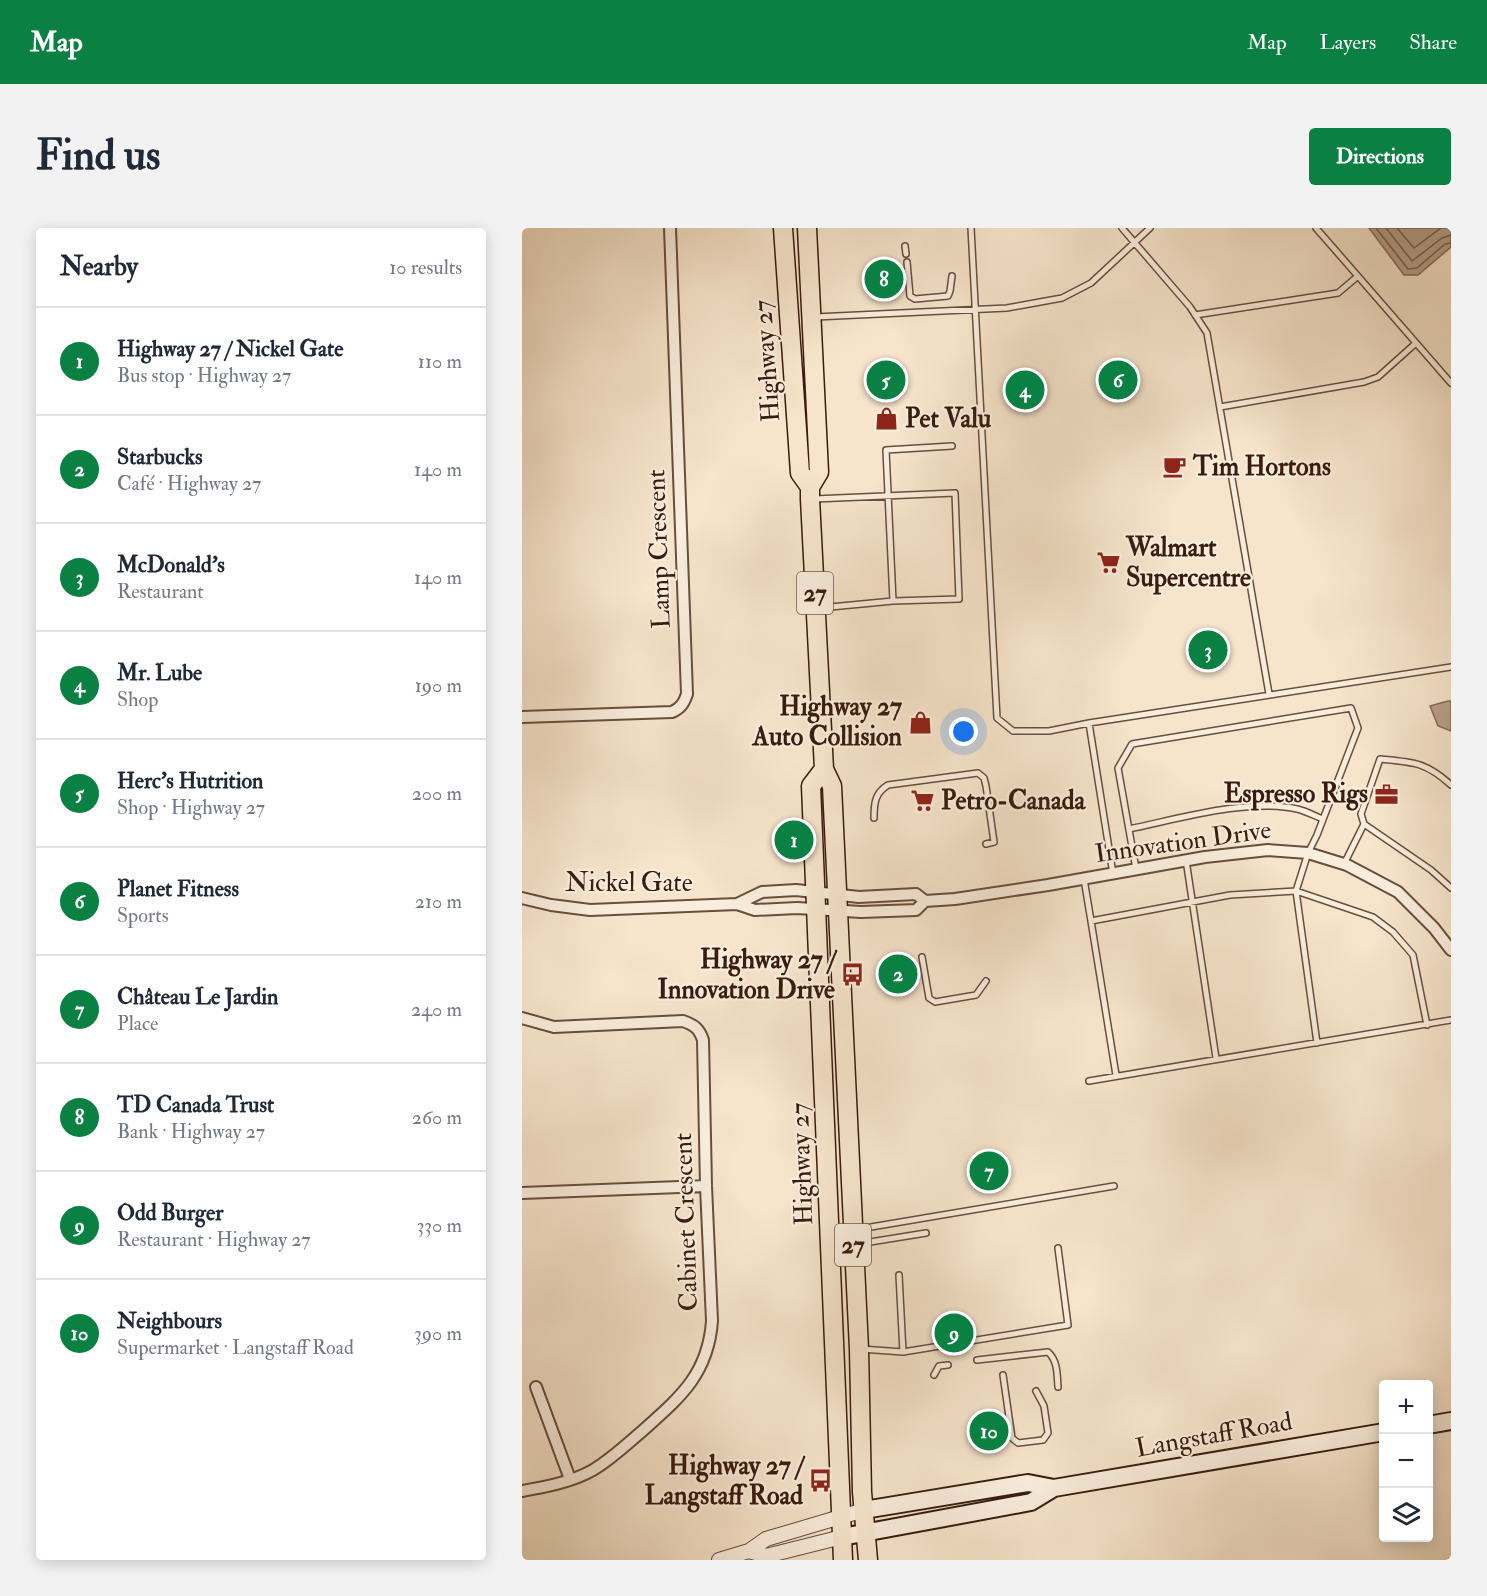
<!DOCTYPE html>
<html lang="en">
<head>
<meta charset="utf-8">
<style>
  :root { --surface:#fff; --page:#f2f2f3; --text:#1f2937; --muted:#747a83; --line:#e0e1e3; --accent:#0b8043 }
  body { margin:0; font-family:"IM FELL Double Pica",serif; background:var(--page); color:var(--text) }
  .controls { position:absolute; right:18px; bottom:18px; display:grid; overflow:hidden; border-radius:6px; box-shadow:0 3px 15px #0003 }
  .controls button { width:54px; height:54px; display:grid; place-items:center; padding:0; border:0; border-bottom:2px solid var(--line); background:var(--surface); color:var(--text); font:30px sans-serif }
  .you { position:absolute; left:442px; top:504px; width:21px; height:21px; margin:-15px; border:4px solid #fff; border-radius:50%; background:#1a73e8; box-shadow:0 0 0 9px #1a73e833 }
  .badge { display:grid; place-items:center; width:39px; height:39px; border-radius:50%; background:var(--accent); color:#fff; font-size:20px; font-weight:700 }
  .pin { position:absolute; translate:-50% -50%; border:3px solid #fff; box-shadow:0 2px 6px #0006 }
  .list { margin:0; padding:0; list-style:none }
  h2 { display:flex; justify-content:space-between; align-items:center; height:78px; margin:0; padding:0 24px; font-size:26px }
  h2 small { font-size:20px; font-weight:400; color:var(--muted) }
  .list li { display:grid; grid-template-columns:39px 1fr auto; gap:18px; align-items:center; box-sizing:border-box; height:108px; padding:0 24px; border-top:2px solid var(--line) }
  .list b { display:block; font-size:22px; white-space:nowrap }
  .list p { margin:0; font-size:20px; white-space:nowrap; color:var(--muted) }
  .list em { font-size:20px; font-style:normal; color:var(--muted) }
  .icon { flex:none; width:33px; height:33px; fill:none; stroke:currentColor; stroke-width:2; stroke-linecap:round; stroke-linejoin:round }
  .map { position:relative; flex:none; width:929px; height:1332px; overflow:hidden; border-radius:6px }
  header { display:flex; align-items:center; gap:36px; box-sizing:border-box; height:84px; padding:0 30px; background:var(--accent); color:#fff }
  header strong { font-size:28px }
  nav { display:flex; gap:33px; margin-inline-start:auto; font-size:21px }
  .intro { display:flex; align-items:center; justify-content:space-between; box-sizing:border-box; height:144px; padding:0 36px }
  h1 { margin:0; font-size:42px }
  .button { padding:15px 27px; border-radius:6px; background:var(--accent); color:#fff; font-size:21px; font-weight:700 }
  main { display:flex; gap:36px; padding:0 36px }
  aside { flex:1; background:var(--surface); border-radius:6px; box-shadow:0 3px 15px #0003 }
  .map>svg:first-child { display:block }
  .water { fill:#b6a08b; stroke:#846b59; stroke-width:1.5 }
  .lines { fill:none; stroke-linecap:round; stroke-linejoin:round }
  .shore { stroke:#785e4c; stroke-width:1.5 }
  .service-casing { stroke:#684e3d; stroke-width:8 }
  .minor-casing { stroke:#684e3d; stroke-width:14 }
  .tertiary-casing { stroke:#684e3d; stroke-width:16 }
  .secondary-casing { stroke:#391c0e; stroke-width:20 }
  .primary-casing { stroke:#391c0e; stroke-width:21 }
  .service { stroke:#f9eddd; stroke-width:5 }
  .minor { stroke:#f9eddd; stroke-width:10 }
  .tertiary { stroke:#f9eddd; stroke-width:14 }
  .secondary { stroke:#f9eddd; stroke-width:16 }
  .primary { stroke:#f6e4cb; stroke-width:18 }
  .labels { text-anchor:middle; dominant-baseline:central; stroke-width:4.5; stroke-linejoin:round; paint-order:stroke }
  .shield { fill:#f9eddd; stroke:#735b4c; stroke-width:1.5 }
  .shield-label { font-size:24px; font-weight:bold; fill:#391c0e }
  .street-label { font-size:26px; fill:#391c0e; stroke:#f9eddd }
  .poi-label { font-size:26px; font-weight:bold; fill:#391c0e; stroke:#f9eddd; text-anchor:start }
</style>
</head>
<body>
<header>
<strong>Map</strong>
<nav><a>Map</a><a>Layers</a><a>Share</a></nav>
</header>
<div class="intro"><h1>Find us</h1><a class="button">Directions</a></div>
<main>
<aside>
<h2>Nearby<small>10 results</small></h2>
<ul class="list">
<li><span class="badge">1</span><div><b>Highway 27 / Nickel Gate</b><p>Bus stop · Highway 27</p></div><em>110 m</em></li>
<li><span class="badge">2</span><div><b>Starbucks</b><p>Café · Highway 27</p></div><em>140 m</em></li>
<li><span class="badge">3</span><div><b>McDonald's</b><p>Restaurant</p></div><em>140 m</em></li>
<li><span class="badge">4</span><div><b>Mr. Lube</b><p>Shop</p></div><em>190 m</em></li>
<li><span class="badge">5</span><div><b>Herc's Hutrition</b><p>Shop · Highway 27</p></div><em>200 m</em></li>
<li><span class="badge">6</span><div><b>Planet Fitness</b><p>Sports</p></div><em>210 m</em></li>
<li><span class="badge">7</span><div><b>Château Le Jardin</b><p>Place</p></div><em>240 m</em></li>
<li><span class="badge">8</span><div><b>TD Canada Trust</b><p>Bank · Highway 27</p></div><em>260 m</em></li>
<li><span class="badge">9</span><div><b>Odd Burger</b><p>Restaurant · Highway 27</p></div><em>330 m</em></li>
<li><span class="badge">10</span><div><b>Neighbours</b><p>Supermarket · Langstaff Road</p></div><em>390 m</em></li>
</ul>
</aside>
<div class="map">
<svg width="929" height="1332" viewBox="0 0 929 1332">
  <rect width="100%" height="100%" fill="#f6e4cb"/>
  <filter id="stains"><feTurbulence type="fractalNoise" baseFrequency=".00333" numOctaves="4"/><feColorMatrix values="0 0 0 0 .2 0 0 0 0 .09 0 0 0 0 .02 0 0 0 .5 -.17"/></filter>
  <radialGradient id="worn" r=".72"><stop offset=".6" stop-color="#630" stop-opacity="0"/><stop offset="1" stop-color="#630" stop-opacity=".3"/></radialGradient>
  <!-- water -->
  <path class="water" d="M847 0H929V19L896 47H882Z
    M926 473H929V503L916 498 908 478Z"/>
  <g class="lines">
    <!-- shore -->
    <path class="shore" d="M854 0 886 41 895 40 923 16 929 15
      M864 0 890 33 920 10 929 7
      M875 0 892 20 919 0"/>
    <defs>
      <path id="service" d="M449 0 475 490 491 503H527L567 495 929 439
        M600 0 668 79 685 105 747 466
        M794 0 929 155
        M383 18 384 26
        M385 34 388 68 393 71 426 68 428 63 430 48
        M673 87 816 65 836 48
        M293 89 485 80 540 70 569 55 628 0
        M698 179 842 154 856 149 894 115
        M292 271 433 265 437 371 371 373 364 222 430 218
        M298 380 371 373
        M567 495 591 646
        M352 590C352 575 353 565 366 557L456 545 462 550 464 558 472 614 464 616
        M842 596 839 586 858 531C891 534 904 534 929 557
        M607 601C656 591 726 570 775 581 784 583 793 588 801 591
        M664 632 694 830
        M822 636 842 596 909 642 929 660
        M614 641 596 540 610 516 829 480 836 500 795 607 786 625 774 663 795 815
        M562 651 569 693 708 667 774 663 851 689 871 704 891 727 905 797
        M569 693 594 847
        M400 729 407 770 413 774 454 767 464 753
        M567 853 929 792
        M310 1003 349 999 592 958
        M311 1020 404 1005
        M377 1047 381 1124
        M339 1121 381 1124 546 1097 536 1020
        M455 1132 526 1124C536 1133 535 1147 536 1159
        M412 1147 417 1138 426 1137
        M481 1147 490 1210 496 1215 521 1212 526 1205 522 1178 514 1163"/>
      <path id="minor" d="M0 489 150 484C159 480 162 475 165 466L148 0
        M0 670 29 677 68 682 215 676 233 682 275 680 339 684 394 682 403 673
        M215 676 240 664 274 662 337 669 394 666 403 673 433 671 526 657 683 629 746 622 786 625 825 637 876 664 912 700 929 722
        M0 790 32 799 161 793C172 797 177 800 181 812L184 958 190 1093C186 1148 156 1171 118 1205 103 1218 88 1232 71 1242 50 1254 23 1259 0 1263
        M0 965 184 958
        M14 1159 48 1251"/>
      <path id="tertiary" d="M227 1323 244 1328 320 1309
        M197 1332 227 1323 244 1311 342 1282"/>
      <path id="secondary" d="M906 1197 929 1193
        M342 1282 506 1255 532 1260 862 1204
        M320 1309 509 1274 532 1260"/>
      <path id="primary" d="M261 0 278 245 288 259
        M285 0 297 244 288 259V271L302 541 310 558 337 1121 340 1264 346 1332
        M302 541 289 558 321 1332"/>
    </defs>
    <!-- service casing -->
    <use href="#service" class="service-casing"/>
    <!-- minor casing -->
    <use href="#minor" class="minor-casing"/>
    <!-- tertiary casing -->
    <use href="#tertiary" class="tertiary-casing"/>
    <!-- secondary casing -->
    <use href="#secondary" class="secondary-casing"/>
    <!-- primary casing -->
    <use href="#primary" class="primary-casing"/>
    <!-- service -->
    <use href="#service" class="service"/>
    <!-- minor -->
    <use href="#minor" class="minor"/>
    <!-- tertiary -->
    <use href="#tertiary" class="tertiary"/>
    <!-- secondary -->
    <use href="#secondary" class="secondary"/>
    <!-- primary -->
    <use href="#primary" class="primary"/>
  </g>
  <!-- icons -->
  <defs>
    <symbol id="shop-bare" viewBox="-9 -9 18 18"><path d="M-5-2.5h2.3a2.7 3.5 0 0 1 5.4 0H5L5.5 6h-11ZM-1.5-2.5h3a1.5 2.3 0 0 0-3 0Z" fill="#8f2418" stroke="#f9eddd" stroke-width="2.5" paint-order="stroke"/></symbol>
    <symbol id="cafe-bare" viewBox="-9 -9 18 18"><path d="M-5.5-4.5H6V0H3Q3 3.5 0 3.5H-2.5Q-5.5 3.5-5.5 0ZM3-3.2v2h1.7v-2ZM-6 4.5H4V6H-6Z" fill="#8f2418" stroke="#f9eddd" stroke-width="2.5" paint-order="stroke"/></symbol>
    <symbol id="supermarket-bare" viewBox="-9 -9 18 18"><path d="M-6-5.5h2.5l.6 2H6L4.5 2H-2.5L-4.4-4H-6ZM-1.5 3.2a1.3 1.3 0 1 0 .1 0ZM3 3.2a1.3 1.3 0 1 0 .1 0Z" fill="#8f2418" stroke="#f9eddd" stroke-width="2.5" paint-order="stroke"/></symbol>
    <symbol id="office-bare" viewBox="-9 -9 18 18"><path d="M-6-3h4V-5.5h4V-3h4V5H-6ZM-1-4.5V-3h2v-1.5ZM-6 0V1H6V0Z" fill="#8f2418" stroke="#f9eddd" stroke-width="2.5" paint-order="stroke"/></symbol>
    <symbol id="bus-bare" viewBox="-9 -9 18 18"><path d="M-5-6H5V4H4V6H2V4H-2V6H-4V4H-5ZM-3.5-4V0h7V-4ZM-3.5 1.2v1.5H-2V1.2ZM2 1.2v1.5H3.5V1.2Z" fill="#8f2418" stroke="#f9eddd" stroke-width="2.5" paint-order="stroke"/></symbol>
  </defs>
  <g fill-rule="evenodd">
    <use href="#shop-bare" x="348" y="174" width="33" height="33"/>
    <use href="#cafe-bare" x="636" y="222" width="33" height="33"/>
    <use href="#supermarket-bare" x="570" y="318" width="33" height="33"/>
    <use href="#shop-bare" x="382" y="478" width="33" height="33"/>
    <use href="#office-bare" x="848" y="550" width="33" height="33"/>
    <use href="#supermarket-bare" x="384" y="556" width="33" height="33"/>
    <use href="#bus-bare" x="314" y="730" width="33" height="33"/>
    <use href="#bus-bare" x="282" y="1236" width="33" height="33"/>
  </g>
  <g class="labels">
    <!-- shield labels -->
    <g class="shield">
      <rect x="275" y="344" width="36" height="42" rx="4.5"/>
      <rect x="313" y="996" width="36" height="42" rx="4.5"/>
    </g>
    <g class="shield-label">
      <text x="293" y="365">27</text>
      <text x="331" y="1017">27</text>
    </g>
    <!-- street labels -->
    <g class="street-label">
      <text transform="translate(245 133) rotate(-94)">Highway 27</text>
      <text transform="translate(137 321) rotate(-92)">Lamp Crescent</text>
      <text transform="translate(661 614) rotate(-8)">Innovation Drive</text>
      <text x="107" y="655">Nickel Gate</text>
      <text transform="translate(280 936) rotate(-92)">Highway 27</text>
      <text transform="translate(164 994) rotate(-92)">Cabinet Crescent</text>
      <text transform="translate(692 1207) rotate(-10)">Langstaff Road</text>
    </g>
    <!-- poi labels -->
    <g class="poi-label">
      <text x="383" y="191">Pet Valu</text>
      <text x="671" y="239">Tim Hortons</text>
      <text x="604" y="320">Walmart<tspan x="604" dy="30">Supercentre</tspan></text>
      <text x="380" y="479" text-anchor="end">Highway 27<tspan x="380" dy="30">Auto Collision</tspan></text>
      <text x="846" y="566" text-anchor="end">Espresso Rigs</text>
      <text x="419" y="573">Petro-Canada</text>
      <text x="313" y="732" text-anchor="end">Highway 27 /<tspan x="313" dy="30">Innovation Drive</tspan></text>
      <text x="281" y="1238" text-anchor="end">Highway 27 /<tspan x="281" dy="30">Langstaff Road</tspan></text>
    </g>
  </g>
  <rect width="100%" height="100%" filter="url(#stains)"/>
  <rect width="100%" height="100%" fill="url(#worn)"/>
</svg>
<div class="controls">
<button>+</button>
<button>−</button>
<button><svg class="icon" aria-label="layers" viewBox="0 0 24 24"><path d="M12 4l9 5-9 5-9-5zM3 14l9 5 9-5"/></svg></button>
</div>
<div class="you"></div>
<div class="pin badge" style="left:272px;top:612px">1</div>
<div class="pin badge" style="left:376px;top:746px">2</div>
<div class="pin badge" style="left:686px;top:422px">3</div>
<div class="pin badge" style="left:503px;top:162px">4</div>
<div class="pin badge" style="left:364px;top:152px">5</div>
<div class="pin badge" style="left:596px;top:152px">6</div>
<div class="pin badge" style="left:467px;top:943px">7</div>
<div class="pin badge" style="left:362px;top:51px">8</div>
<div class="pin badge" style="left:432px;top:1105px">9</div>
<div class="pin badge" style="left:467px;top:1203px">10</div>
</div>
</main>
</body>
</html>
